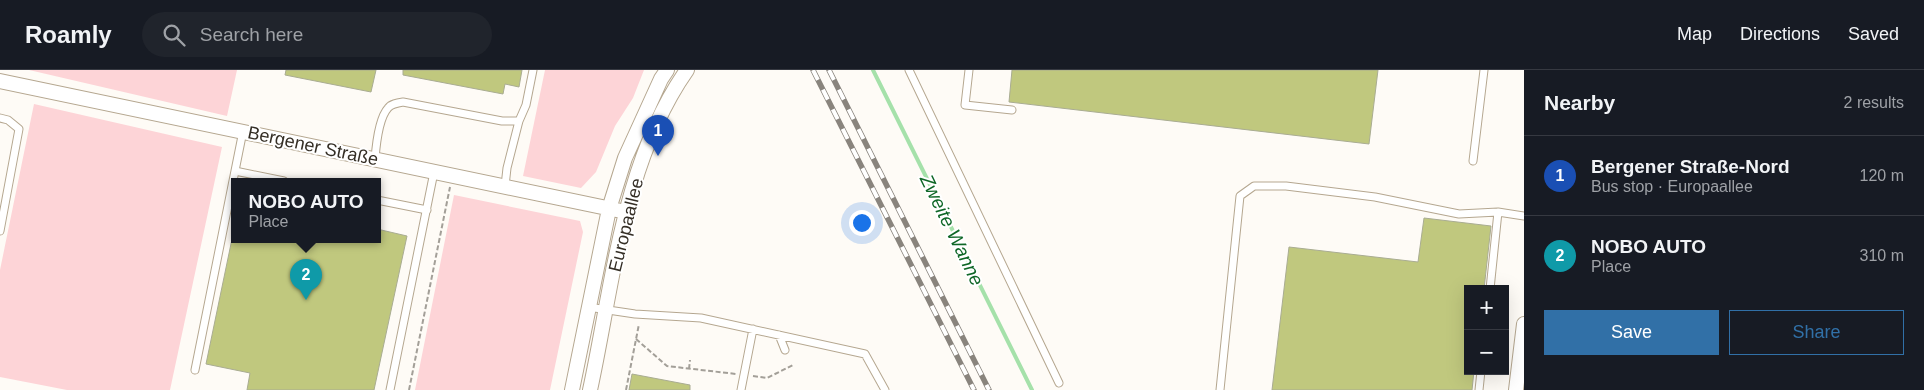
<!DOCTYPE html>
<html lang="en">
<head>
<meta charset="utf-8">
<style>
  :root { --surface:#171b24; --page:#20242c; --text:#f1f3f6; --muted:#9ea1a6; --line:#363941; --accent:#3170a7 }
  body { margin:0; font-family:Arial,sans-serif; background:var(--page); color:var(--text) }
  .controls { position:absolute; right:15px; bottom:15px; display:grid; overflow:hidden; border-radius:0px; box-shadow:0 5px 20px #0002 }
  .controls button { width:45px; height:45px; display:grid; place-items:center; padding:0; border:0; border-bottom:1px solid var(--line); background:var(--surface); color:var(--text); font:25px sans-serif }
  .you { position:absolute; left:861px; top:152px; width:18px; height:18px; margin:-12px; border:4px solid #fff; border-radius:50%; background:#1a73e8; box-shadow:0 0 0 8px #1a73e833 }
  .badge { display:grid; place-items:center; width:32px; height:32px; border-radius:50%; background:var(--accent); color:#fff; font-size:16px; font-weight:700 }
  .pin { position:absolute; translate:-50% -41px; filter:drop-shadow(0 1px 2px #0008) }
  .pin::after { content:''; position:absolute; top:26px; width:18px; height:15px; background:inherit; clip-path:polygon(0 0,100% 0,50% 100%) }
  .popup { position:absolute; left:231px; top:108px; width:150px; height:65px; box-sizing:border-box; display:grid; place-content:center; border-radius:0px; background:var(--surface); filter:drop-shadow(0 1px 4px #0005); font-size:16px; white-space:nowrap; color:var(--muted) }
  .popup b { font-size:19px; color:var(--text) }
  .popup::after { content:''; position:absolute; left:50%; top:100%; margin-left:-10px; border:10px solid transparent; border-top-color:var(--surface) }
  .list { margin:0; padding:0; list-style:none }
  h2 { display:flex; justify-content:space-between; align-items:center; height:65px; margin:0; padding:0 20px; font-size:21px }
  h2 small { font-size:16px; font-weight:400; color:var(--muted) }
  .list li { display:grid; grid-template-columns:32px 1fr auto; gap:15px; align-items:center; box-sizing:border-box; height:80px; padding:0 20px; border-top:1px solid var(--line) }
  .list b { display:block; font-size:19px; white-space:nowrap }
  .list p { margin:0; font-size:16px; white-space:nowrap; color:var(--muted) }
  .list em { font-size:16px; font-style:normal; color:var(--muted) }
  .actions { display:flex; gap:10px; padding:15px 20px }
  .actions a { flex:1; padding:11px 0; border:1px solid var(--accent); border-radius:0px; text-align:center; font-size:18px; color:var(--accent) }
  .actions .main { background:var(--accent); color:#fff }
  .icon { flex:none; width:28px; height:28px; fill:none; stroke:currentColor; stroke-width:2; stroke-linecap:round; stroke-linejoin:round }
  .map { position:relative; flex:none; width:1524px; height:320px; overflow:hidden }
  header { display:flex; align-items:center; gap:30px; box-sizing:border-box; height:70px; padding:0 25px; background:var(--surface); border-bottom:1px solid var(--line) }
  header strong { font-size:24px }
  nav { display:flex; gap:28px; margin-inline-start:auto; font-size:18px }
  .search { width:350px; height:45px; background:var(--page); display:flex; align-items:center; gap:12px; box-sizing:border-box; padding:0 18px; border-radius:28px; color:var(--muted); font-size:19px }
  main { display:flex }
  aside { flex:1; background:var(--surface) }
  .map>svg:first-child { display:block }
  .green { fill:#fdd4d7 }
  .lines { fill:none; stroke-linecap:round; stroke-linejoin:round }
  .stream { stroke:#a5e1aa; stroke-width:4 }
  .building { fill:#c0c87e; stroke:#a9ac92 }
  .service-casing { stroke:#b5a790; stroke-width:9 }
  .minor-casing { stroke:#b5a790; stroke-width:16 }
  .path { stroke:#a39f98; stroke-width:2; stroke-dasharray:5 2.5; stroke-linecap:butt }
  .service { stroke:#fff; stroke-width:7 }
  .minor { stroke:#fff; stroke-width:14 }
  .rail-casing { stroke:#89847d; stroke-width:5.5 }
  .rail { stroke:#fff; stroke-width:4; stroke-dasharray:11; stroke-linecap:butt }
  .labels { text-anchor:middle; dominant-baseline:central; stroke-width:4; stroke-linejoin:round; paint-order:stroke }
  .street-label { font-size:18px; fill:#342e25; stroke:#fff }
  .water-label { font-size:19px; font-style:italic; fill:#0f6727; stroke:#fff }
</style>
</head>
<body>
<header>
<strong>Roamly</strong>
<div class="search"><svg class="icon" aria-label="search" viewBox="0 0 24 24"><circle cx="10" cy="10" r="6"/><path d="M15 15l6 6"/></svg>Search here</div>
<nav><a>Map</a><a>Directions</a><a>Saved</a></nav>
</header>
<main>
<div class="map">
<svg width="1524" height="320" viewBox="0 0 1524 320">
  <rect width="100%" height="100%" fill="#fefbf6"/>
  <!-- green -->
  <path class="green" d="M29 0H237L227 46Z
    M545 0H644L633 28 615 56 596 102 581 118 523 106Z
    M34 34 222 77 170 320H67L0 307V200Z
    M454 125 580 151 583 162 550 320H415Z"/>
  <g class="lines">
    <!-- stream -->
    <path class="stream" d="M873 0 1032 320"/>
  </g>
  <!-- building -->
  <path class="building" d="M286 0H376L371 22 285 5Z
    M403 0H522L519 17 505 14 503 24 403 5Z
    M1012 0H1378L1369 74 1009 32Z
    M1424 148 1491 156 1484 219H1468V301H1474L1472 320H1272L1289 177 1418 192Z
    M377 159 407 166 374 320H247L250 303 206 294 232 169H377Z
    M632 304 690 315V320H629Z"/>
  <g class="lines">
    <defs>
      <path id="service" d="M909 0 1059 313
        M969 0 965 35 1012 40
        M0 48 8 50 19 59 0 161
        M375 89C376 76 379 48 388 38 391 34 397 33 403 32L502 51H519
        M1473 91 1484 0
        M235 101 284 111
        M505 116 507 98 519 51 526 35 533 0
        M377 130 427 140
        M1490 219 1498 142 1524 146
        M588 237 635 244 701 248 865 284 885 320
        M779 265 785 280
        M195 300 243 61
        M390 320 434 102
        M741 320 753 259
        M1220 320 1240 126 1254 116H1286L1375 127 1459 144 1498 142
        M1479 320 1481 301"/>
      <path id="minor" d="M0 11 626 142
        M572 320 609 139 625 88 661 9 667 0
        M590 320C613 214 623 91 687 0
        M1516 320 1524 254"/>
    </defs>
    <!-- service casing -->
    <use href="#service" class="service-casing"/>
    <!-- minor casing -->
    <use href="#minor" class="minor-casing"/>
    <!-- path -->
    <path class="path" d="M636 269 667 296 736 304
      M689 299 690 290
      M753 306 767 308 793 295
      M409 320 450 117
      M626 320 639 254"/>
    <!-- service -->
    <use href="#service" class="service"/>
    <!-- minor -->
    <use href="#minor" class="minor"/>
    <defs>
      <path id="rail" d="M813 0 974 320
        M829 0 989 320"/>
    </defs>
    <!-- rail casing -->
    <use href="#rail" class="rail-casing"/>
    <!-- rail -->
    <use href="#rail" class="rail"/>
  </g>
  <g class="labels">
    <!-- street labels -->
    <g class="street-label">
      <text transform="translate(313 76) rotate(12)">Bergener Straße</text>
      <text transform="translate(626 155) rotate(-76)">Europaallee</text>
    </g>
    <!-- water labels -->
    <g class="water-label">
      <text transform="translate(952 160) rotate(64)">Zweite Wanne</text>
    </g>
  </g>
</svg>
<div class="controls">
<button>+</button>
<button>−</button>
</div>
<div class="you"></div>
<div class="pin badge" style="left:658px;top:86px;background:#1a4fb4">1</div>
<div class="pin badge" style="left:306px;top:230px;background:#0f9aa8">2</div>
<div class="popup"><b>NOBO AUTO</b>Place</div>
</div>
<aside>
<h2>Nearby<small>2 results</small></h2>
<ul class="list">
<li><span class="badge" style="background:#1a4fb4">1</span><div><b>Bergener Straße-Nord</b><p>Bus stop · Europaallee</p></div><em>120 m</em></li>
<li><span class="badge" style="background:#0f9aa8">2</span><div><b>NOBO AUTO</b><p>Place</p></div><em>310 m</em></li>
</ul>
<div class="actions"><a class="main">Save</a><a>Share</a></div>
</aside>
</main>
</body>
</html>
